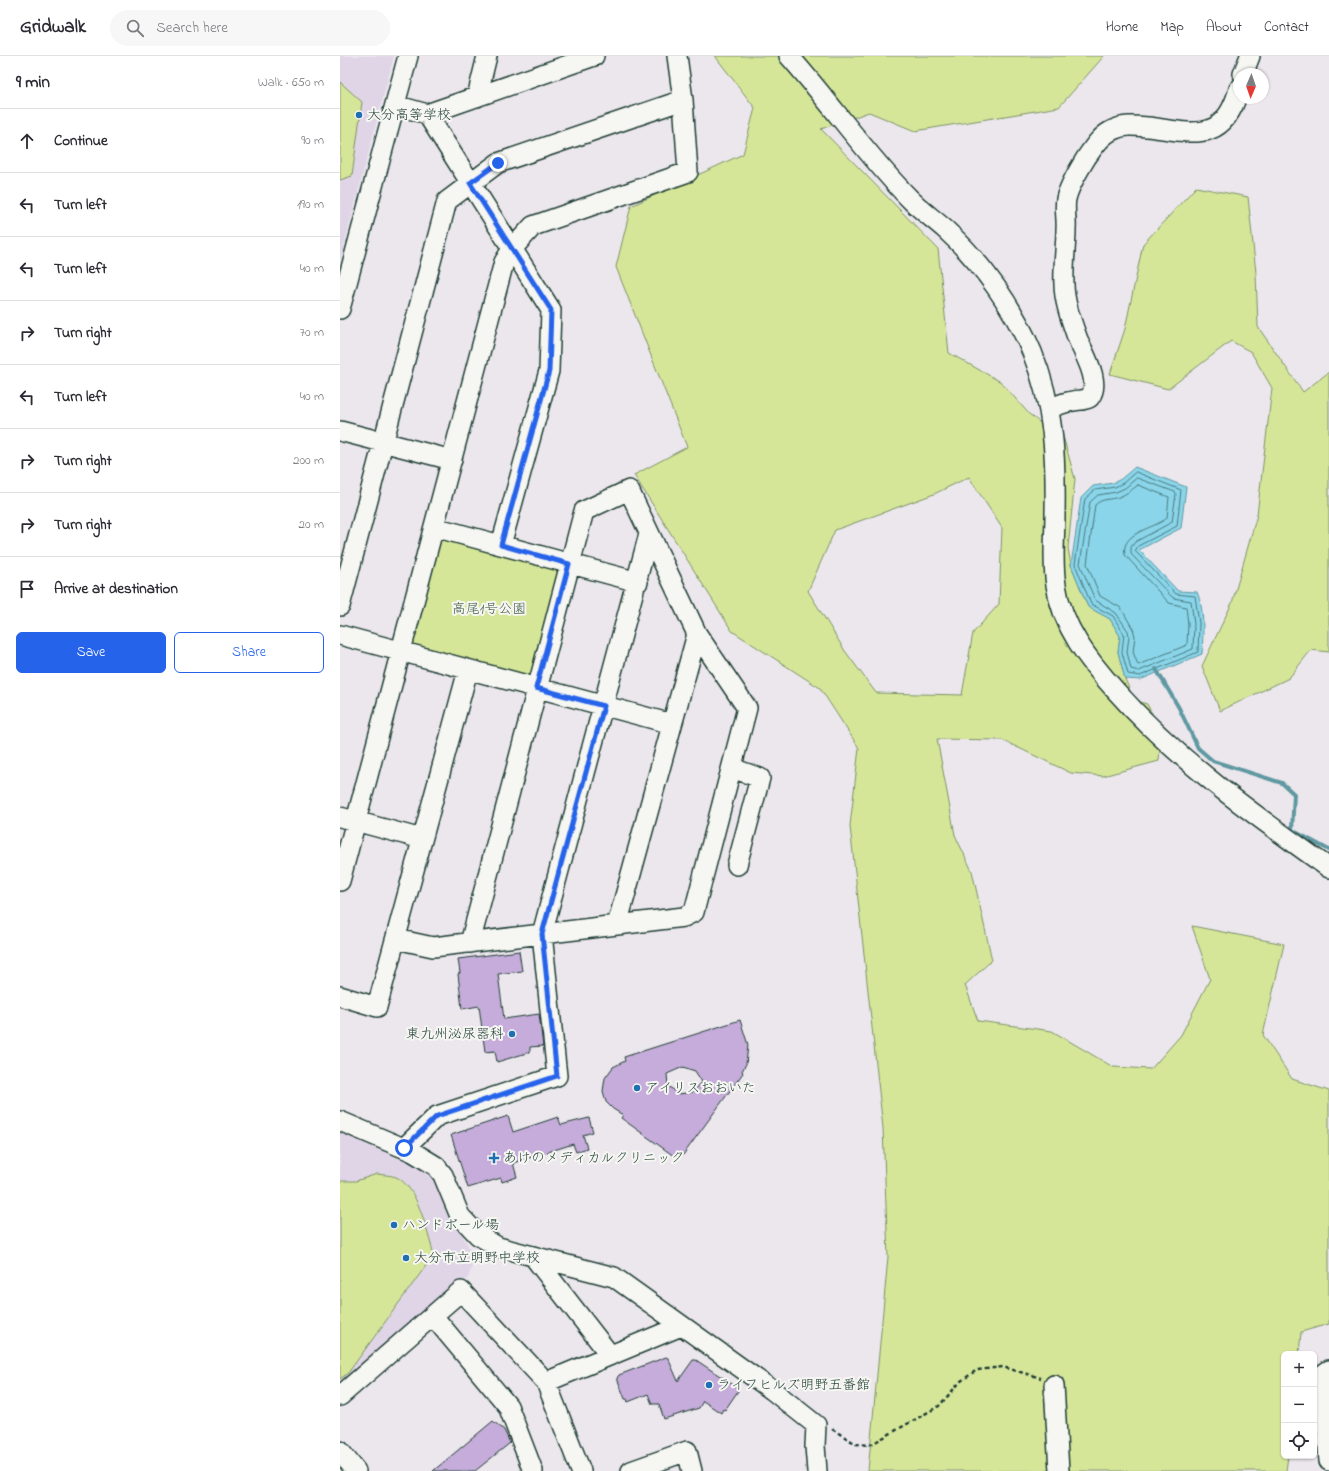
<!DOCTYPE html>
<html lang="en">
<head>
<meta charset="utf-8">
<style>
  :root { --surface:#fff; --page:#f7f7f7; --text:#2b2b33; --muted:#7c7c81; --line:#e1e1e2; --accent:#2563eb }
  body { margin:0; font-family:"Indie Flower","Klee One",sans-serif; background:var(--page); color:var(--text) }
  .controls { position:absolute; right:12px; bottom:12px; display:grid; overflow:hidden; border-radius:6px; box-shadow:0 1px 3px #0004 }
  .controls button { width:36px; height:36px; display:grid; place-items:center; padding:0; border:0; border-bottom:1px solid var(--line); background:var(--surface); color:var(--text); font:20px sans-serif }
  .compass { position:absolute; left:893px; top:12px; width:36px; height:36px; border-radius:50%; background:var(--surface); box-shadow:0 1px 3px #0004; rotate:182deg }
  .stop { position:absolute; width:12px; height:12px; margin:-9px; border:3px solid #2563eb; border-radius:50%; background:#fff }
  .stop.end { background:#2563eb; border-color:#fff; box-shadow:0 1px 4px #0008 }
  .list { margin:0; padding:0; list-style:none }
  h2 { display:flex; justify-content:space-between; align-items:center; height:52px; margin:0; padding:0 16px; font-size:17px }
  h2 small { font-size:13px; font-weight:400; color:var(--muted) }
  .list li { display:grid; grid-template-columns:26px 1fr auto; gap:12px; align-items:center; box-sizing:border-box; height:64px; padding:0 16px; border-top:1px solid var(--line) }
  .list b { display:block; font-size:15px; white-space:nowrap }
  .list em { font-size:13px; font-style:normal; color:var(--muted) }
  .actions { display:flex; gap:8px; padding:12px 16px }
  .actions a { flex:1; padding:9px 0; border:1px solid var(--accent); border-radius:6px; text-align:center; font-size:14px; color:var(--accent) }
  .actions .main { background:var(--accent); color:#fff }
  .icon { flex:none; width:22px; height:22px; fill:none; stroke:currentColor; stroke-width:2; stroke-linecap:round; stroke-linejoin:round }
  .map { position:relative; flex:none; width:989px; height:1415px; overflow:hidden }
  header { display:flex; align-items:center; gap:24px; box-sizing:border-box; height:56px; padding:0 20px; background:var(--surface); border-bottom:1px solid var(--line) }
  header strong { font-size:19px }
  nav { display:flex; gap:22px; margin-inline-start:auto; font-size:14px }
  .search { width:280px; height:36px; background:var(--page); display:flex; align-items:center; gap:10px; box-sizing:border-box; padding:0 14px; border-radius:22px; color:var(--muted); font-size:15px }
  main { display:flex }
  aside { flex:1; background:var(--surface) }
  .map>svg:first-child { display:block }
  .built { fill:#e0d5e7 }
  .green { fill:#d6e699; stroke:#7a9266; fill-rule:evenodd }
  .water { fill:#8ad5ea; stroke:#5f98a1 }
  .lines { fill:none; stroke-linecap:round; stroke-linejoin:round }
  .shore { stroke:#4a7a7d; stroke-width:1 }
  .stream { stroke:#5f98a1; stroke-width:4 }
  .building { fill:#c5acda; stroke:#1f3d34; fill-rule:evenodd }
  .minor-casing { stroke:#1f3d34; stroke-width:22 }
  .path { stroke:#1f3d34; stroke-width:2.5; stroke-dasharray:4 3; stroke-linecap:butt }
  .minor { stroke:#f6f6f2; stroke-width:19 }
  .route { stroke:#2563eb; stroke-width:5 }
  .poi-dot { fill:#1f6fb2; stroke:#f6f6f2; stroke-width:1.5 }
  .labels { text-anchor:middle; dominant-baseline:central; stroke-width:4; stroke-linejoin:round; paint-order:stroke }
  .poi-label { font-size:14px; fill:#1f3d34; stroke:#f6f6f2; text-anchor:start }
  .park-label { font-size:14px; fill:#445f48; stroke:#f6f6f2 }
</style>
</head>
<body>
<header>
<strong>Gridwalk</strong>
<div class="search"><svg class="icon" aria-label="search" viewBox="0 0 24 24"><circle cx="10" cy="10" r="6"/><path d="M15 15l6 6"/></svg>Search here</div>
<nav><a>Home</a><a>Map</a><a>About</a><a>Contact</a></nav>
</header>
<main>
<aside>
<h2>9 min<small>Walk · 650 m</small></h2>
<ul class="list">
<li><svg class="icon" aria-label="ahead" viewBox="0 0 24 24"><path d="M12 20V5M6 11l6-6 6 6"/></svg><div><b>Continue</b></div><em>90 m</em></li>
<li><svg class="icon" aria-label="left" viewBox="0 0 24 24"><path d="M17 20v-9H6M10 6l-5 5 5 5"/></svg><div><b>Turn left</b></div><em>190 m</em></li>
<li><svg class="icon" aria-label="left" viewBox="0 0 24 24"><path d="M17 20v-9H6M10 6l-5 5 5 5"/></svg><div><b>Turn left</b></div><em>40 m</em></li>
<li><svg class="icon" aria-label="right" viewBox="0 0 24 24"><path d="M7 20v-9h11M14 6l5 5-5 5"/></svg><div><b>Turn right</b></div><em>70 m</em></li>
<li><svg class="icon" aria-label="left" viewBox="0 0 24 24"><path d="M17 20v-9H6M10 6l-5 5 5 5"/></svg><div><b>Turn left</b></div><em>40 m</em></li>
<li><svg class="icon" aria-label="right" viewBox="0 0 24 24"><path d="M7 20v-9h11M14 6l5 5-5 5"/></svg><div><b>Turn right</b></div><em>200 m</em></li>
<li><svg class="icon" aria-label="right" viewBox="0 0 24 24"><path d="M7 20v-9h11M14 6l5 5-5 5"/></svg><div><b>Turn right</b></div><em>20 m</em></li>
<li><svg class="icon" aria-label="arrive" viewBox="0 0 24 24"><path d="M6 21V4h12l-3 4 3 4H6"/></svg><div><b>Arrive at destination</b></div></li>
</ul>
<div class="actions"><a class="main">Save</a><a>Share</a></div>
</aside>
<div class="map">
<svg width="989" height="1415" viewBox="0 0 989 1415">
  <rect width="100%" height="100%" fill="#ece7ed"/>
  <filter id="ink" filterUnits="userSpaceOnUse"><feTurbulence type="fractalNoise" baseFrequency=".025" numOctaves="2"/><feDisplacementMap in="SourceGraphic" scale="8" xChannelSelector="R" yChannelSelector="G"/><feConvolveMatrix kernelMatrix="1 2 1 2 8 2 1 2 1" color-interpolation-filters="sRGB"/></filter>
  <g filter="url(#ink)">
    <!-- built -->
    <path class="built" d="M0 0H54L0 205Z
      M0 1072 90 1114 131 1196 133 1208 128 1222 0 1331Z"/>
    <!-- green -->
    <path class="green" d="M375 0H764L719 51 575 75 529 56 481 73 598 193 609 297 661 326 689 358 703 369 723 380 735 423 728 492 731 509 748 551 770 563 780 580 778 596 785 623 794 644 807 648 821 675 819 705 763 720 731 717 662 684 597 683 615 779 632 815 652 904 625 929 638 965 712 975 773 1011 811 1013 841 979 870 923 852 870 944 888 923 979 952 1023 989 1035V1268L961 1276 959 1298H944V1400H948L946 1415H528L548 1201 543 1072 510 770 519 692 480 632 392 575 294 419 347 391 276 211 291 150 403 98 415 52ZM629 421 662 472 659 548 633 577 622 639 536 637 505 595 468 535 495 474 594 438Z
      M0 26 22 46 12 120 0 124Z
      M856 131 908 141 916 217 918 271 963 336 989 316V596L971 594 949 622 880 655 862 610 892 547 917 459 932 332 911 296 891 285 828 333 770 318 785 273 803 188Z
      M98 481 218 510 221 515 194 622 71 594Z
      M37 1118C43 1119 51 1119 56 1121 77 1130 86 1172 92 1192L93 1200 8 1317 0 1323V1125H16Z"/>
    <!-- water -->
    <path class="water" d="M795 411 846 431 841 472 799 494 838 535 857 536C865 555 863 578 862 598L800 624 785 623 778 596 780 580 770 563 748 551 731 509 741 442 753 430 773 427 781 423Z"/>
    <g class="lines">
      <!-- shore -->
      <path class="shore" d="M796 416 841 434 837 470 798 490 795 495 836 538 855 540 859 567 858 596 800 620 788 618 782 596 784 578 773 560 751 548 735 508 745 443 755 434 775 431 783 427Z
        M797 422 835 436 836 438 832 466 795 486 791 491V498L833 542 851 545 854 568 853 593 799 615 791 613 787 596 789 580 788 575 776 557 755 544 740 508 750 446 758 439 776 436 785 432Z
        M798 429 829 441 827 462C814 473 780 476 785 499L829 547 846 551 848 568 847 589 798 609 793 596 795 580 793 573 781 552 760 540 747 508 755 449C762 442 770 444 779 441 786 438 792 434 798 429Z"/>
      <!-- stream -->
      <path class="stream" d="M816 613 839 652 858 692 873 705 942 727 954 738 952 774 989 794"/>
    </g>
    <!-- building -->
    <path class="building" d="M179 895 182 915 158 918 164 963 199 958 203 990 190 991V996L157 1006 155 995 145 996 139 950 122 953 118 918 120 917 118 903Z
      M400 964 408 989 406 1008 402 1015 403 1017 343 1099 341 1098 338 1103 281 1062 283 1059 273 1053 266 1046 263 1035 265 1022 273 1011 285 1005 284 1001ZM343 1011 355 1015 362 1026 353 1036 339 1038 328 1030 327 1018Z
      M168 1060 173 1076 218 1061 221 1069 249 1062 253 1076 243 1079 247 1092 236 1096 233 1088 173 1107 177 1121 162 1126 161 1122 128 1132 111 1079Z
      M326 1301 328 1302 338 1325 353 1304H356L398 1332V1335L385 1354 383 1353 381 1357 363 1345 359 1352 324 1363 319 1348H312L308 1338 288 1346 287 1343H285L277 1322 279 1319Z
      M153 1365 164 1374 170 1387 135 1415H93Z"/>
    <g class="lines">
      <defs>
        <path id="minor" d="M449 0C490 46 525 97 568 141 580 154 594 163 607 175 643 208 673 251 692 296 714 350 716 400 715 458 715 481 712 506 716 529 722 571 749 605 776 635 838 705 913 758 989 812
          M903 18 910 0
          M137 41 147 0
          M55 49 87 58 254 0
          M87 58 211 254 209 315 161 489
          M0 253 68 0
          M710 352C721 348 731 344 742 344 745 343 749 343 750 341 762 325 742 295 737 281 731 264 724 245 724 228 723 210 726 191 726 173 727 164 724 152 726 143 729 129 739 114 746 102 753 92 761 79 773 74 784 68 797 70 808 71 854 77 884 88 899 33
          M0 375 112 404
          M94 471 298 526
          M0 550 107 145 158 107 343 44
          M0 579 332 668
          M392 712 420 722 397 809
          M0 761 82 783
          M0 825 164 206 172 193 193 170 348 116 343 44 337 0
          M277 869 357 578
          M56 883 93 891 344 861 354 856 407 652 357 578 289 434 244 455 130 887
          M0 940 37 951 128 614
          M0 1065 73 1096 96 1110 103 1119 120 1160 138 1179 158 1191 274 1221 432 1334 476 1369 475 1390 477 1415
          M64 1092 97 1060 217 1020 202 878 309 478
          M193 1200 270 1299
          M93 1260 168 1350 193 1415
          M989 1314 982 1319 989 1405
          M206 1326 341 1270
          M714 1329 719 1415
          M0 1340 121 1235 206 1326 241 1415
          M0 1395 16 1415
          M291 1415 347 1395 352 1415"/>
      </defs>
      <!-- minor casing -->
      <use href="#minor" class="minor-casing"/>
      <!-- path -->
      <path class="path" d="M492 1373 516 1388 530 1389 599 1350 621 1325 637 1314 663 1311 701 1322"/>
      <!-- minor -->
      <use href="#minor" class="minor"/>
    </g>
  </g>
  <g class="lines" filter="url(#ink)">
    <!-- route -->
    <path class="route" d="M64 1092 97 1060 217 1020 202 878 264 650 196 632 229 508 161 489 209 315 211 254 130 127 158 107"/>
  </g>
  <!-- markers -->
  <g class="poi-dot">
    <circle cx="19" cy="59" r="4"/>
    <circle cx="172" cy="978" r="4"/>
    <circle cx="297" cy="1032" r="4"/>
    <path d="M152 1096h4v4h4v4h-4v4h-4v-4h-4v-4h4z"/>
    <circle cx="54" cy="1169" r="4"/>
    <circle cx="66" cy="1202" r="4"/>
    <circle cx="369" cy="1329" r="4"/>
  </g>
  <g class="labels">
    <!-- poi labels -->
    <g class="poi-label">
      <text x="27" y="59">大分高等学校</text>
      <text x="164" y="978" text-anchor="end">東九州泌尿器科</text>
      <text x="305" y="1032">アイリスおおいた</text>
      <text x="163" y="1102">あけのメディカルクリニック</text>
      <text x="62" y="1169">ハンドボール場</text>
      <text x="74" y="1202">大分市立明野中学校</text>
      <text x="377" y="1329">ライフヒルズ明野五番館</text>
    </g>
    <!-- park labels -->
    <g class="park-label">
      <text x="149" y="553">高尾1号公園</text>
    </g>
  </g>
</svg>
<div class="controls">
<button>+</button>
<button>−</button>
<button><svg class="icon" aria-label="locate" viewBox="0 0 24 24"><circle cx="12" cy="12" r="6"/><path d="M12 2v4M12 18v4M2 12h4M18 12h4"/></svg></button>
</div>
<svg class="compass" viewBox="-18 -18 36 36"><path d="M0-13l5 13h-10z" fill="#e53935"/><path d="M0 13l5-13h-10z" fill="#7c7c81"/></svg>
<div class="stop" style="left:64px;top:1092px"></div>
<div class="stop end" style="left:158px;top:107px"></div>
</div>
</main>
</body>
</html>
